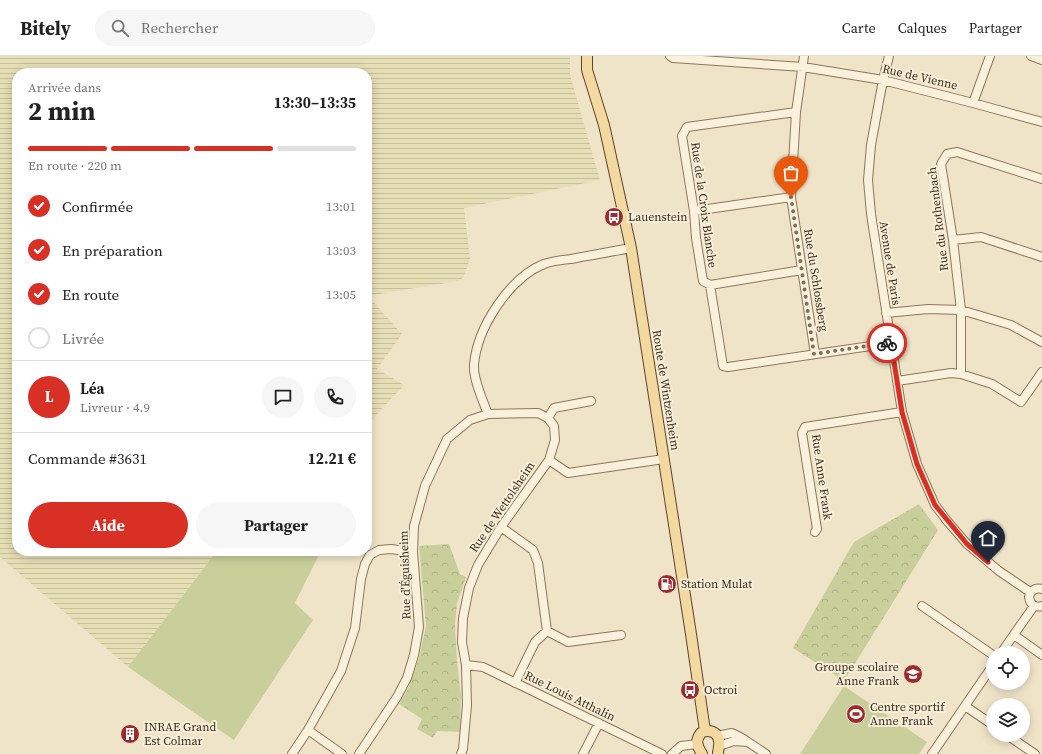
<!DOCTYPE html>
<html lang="fr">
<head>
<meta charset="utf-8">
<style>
	:root { --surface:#fff; --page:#f6f6f6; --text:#222; --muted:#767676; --line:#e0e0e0; --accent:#d93025 }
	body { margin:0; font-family:"Source Serif 4",serif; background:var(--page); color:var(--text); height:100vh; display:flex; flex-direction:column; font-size:15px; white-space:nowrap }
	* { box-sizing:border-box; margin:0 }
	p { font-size:13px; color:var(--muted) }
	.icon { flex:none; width:22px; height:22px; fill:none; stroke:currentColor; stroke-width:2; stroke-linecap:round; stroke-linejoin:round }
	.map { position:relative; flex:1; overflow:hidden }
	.drawer { position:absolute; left:12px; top:12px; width:360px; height:488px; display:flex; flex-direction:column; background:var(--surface); border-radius:16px; box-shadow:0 2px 10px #0003 }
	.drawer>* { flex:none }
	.controls { position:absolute; left:986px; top:590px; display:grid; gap:8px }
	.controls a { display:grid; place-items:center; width:44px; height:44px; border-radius:50%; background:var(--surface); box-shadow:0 2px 10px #0003; font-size:20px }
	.pin { position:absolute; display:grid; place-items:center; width:34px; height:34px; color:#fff; margin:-41px -17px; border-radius:50% 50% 50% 0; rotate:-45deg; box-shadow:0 0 4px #0007 }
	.pin .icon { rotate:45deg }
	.courier { position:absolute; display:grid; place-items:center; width:40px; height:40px; margin:-20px; border:3px solid #d93025; border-radius:50%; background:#fff; color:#222; box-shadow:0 1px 5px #0007 }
	.summary em { font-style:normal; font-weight:700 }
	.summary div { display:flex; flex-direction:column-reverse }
	.summary { display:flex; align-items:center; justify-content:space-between; height:68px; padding:0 16px }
	h1 { font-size:26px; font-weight:700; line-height:30px }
	.bar { display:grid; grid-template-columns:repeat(4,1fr); gap:6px 4px; align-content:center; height:48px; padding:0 16px }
	.bar i { height:5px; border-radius:3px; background:var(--line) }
	.bar .active { background:var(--accent) }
	.bar p { grid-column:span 4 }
	.line { display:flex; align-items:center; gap:10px; padding:0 16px; border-top:1px solid var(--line) }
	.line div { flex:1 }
	.round { display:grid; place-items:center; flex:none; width:42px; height:42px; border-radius:21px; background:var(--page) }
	ol { padding:0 16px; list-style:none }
	li { display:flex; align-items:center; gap:12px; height:44px }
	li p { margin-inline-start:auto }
	li .icon { padding:4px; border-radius:50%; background:var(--accent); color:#fff; stroke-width:4 }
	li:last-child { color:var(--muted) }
	li i { width:22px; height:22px; border:2px solid var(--line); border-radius:50% }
	.cta { display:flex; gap:8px; margin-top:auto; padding:8px 16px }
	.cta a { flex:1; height:46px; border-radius:24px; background:var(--accent); color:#fff; font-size:16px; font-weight:700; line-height:46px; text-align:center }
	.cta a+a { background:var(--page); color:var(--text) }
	header { display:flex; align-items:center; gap:24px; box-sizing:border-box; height:56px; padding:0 20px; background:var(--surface); border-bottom:1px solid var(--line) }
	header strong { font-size:19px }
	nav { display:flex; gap:22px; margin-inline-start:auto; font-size:14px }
	.search { width:280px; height:36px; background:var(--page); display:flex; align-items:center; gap:10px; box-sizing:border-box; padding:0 14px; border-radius:22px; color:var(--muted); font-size:15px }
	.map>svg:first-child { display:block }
</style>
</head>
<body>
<header>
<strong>Bitely</strong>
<div class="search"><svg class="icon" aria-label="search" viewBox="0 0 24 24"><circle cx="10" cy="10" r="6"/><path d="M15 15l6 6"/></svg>Rechercher</div>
<nav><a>Carte</a><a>Calques</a><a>Partager</a></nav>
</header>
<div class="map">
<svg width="1042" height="698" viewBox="0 0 1042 698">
	<defs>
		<pattern id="farmland-rules" width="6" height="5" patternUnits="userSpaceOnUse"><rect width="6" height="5" fill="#e6deb5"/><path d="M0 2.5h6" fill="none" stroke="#c6bf9b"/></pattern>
		<pattern id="park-crowns" width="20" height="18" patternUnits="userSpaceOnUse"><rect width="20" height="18" fill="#c9cf9b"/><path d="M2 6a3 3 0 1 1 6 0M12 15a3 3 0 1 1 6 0" fill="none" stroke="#aeb285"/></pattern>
	</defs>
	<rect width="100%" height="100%" fill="#f0e4c8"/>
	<path fill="url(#farmland-rules)" d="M0,0H570V19L600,124L464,152L470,203L463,222L457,225L368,240L402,278L377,313L404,329L367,369V17H17V495H217L128,611L0,501Z"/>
	<path fill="url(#park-crowns)" d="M919,448L938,474L844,625L793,592L854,486Z
		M449,488L460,518L466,521L457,548L455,568L457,606L461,640L460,676L437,675L433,682L417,673L422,663L399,648L409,631L414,616L419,602L426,570L419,490Z"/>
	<path fill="#c9cf9b" d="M217,495H321L295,547L313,564L234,684L128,611Z
		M844,630L927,686L919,698H800Z"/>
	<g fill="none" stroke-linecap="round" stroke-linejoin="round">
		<g stroke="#8d765c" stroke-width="10">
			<path id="minor" d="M670,0L673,2L803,11L883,24L973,47L1042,66
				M804,0L796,56L791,141L815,298
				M889,0L883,24L871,89L868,124L871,158L902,356L917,408L935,449L948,466L967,488L999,515L1030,536
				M1031,0L1042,4
				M973,47L990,0
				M796,56L687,71L682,80L694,155L696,182L703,225L710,229L723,310L728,311L891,287
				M694,155L791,141
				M953,184L981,181L1042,201
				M710,229L802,214
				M886,257L928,253L961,254L1011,269L1042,286
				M961,318V254L953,184L941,108L947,98L957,96L1042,123
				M897,325L951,317L961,318L992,328L1021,346L1042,316
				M548,362L554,352L591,345
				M549,404L568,417L664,403
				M501,471L533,494L538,507L547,575L535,586L515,627
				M815,476L817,473L802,377L805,371L902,356
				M1042,533C1035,531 1030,535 1029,541C1030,549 1035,552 1042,550
				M922,550L993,599
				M547,575L568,586L621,579
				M1014,579L1042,599
				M1001,597L1034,550
				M466,609L483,611L662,698
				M965,650L993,669
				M308,674L342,698
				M1007,679L1035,698
				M717,680L732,677L742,682L766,698
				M719,690L734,685L748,686
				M292,698L308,674L341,615L355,572L361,523L365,508L370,499L379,494L391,493L413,496
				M359,698L397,641L407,622L414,599L419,571L413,496L414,470L425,430L447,383L470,364L488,358C483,345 473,323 474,309C477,272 509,222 544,208C552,205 562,204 571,203C591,199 611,196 631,192
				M461,698L463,693L467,649L466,609L462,586L463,562L469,532L478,509L501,471L549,404L555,384L554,370L548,362L538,357L488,358
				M583,698L599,667
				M672,698L681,690L697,688
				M932,698L993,609"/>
		</g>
		<g stroke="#5b4430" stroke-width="12">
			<path id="major" d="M587,0V14L604,69L631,192L691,578L705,675
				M702,698C697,690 695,684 701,677C708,673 718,675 719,685C720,689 718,694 718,698"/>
		</g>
		<use href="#minor" stroke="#faf1dc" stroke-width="8"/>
		<use href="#major" stroke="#f3d9a0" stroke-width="10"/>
	</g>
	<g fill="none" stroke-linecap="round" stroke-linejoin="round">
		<path stroke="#7c6e5b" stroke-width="4" stroke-dasharray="0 7.2" d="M791,141L814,298L887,287"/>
		<path stroke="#d93025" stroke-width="5" d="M887,287H891L902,356L917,408L935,449L967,488L988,506"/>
	</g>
	<defs>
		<g id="bus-disc" transform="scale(1)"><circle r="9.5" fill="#9e2a2b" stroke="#f7eed8"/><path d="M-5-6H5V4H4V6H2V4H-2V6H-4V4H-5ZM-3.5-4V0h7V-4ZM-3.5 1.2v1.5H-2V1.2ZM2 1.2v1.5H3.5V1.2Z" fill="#fff"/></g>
		<g id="fuel-disc" transform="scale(1)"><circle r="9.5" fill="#9e2a2b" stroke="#f7eed8"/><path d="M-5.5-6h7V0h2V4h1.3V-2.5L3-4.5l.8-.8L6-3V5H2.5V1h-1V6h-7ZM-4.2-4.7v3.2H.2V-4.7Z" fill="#fff"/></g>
		<g id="school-disc" transform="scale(1)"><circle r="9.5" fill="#9e2a2b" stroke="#f7eed8"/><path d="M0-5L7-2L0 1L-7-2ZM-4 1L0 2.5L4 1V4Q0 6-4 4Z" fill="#fff"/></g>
		<g id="stadium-disc" transform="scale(1)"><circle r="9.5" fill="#9e2a2b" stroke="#f7eed8"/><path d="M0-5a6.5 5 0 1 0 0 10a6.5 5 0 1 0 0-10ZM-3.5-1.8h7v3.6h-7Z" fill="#fff"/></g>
		<g id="building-disc" transform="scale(1)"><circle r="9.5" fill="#9e2a2b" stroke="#f7eed8"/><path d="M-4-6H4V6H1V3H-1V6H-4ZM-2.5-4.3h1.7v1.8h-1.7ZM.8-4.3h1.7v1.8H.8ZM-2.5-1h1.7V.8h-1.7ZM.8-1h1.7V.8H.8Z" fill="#fff"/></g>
	</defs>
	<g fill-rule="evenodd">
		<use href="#bus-disc" x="614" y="161"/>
		<use href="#fuel-disc" x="667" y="528"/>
		<use href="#school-disc" x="913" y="618"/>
		<use href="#bus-disc" x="690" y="634"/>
		<use href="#stadium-disc" x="856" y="658"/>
		<use href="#building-disc" x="130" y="678"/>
	</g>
	<g text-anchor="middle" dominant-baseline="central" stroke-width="4" stroke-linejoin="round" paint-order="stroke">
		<g font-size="12" fill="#3d2e20" stroke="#f7eed8">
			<text transform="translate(920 21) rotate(13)">Rue de Vienne</text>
			<text transform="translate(704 149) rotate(82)">Rue de la Croix Blanche</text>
			<text transform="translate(938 163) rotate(-97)">Rue du Rothenbach</text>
			<text transform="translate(890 207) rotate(81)">Avenue de Paris</text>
			<text transform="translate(816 224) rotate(81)">Rue du Schlossberg</text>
			<text transform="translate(666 334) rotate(81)">Route de Wintzenheim</text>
			<text transform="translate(822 421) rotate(82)">Rue Anne Frank</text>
			<text transform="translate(502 451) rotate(-56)">Rue de Wettolsheim</text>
			<text transform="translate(405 519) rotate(-92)">Rue d'Éguisheim</text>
			<text transform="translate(570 640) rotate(26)">Rue Louis Atthalin</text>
		</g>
		<g font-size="12" fill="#3d2e20" stroke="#f7eed8" text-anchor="start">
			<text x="628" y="161">Lauenstein</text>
			<text x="681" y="528">Station Mulat</text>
			<text x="899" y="611" text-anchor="end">Groupe scolaire<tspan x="899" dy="14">Anne Frank</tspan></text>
			<text x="704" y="634">Octroi</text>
			<text x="870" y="651">Centre sportif<tspan x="870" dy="14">Anne Frank</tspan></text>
			<text x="144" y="671">INRAE Grand<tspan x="144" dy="14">Est Colmar</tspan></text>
		</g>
	</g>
</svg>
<div class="controls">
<a><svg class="icon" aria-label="locate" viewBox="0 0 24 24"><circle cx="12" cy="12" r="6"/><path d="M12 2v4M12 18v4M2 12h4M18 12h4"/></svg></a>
<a><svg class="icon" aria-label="layers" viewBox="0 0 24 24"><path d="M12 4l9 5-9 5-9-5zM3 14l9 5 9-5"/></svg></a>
</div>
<div class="pin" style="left:791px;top:141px;background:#ea580c"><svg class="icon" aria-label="bag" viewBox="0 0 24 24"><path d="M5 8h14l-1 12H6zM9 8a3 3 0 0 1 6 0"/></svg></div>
<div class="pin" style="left:988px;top:506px;background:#1f2937"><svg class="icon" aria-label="home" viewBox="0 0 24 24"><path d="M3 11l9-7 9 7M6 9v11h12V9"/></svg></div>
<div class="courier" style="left:887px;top:287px"><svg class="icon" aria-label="bike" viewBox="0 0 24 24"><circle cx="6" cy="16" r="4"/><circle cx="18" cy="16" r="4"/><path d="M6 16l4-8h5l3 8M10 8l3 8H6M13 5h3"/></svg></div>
<section class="drawer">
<div class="summary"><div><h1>2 min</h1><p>Arrivée dans</p></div><em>13:30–13:35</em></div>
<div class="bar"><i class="active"></i><i class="active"></i><i class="active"></i><i></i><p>En route · 220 m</p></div>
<ol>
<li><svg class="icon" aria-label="check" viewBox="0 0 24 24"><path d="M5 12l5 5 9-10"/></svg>Confirmée<p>13:01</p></li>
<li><svg class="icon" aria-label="check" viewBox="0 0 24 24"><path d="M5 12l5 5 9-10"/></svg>En préparation<p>13:03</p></li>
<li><svg class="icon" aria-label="check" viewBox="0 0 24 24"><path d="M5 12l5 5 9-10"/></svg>En route<p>13:05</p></li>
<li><i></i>Livrée</li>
</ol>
<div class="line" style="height:72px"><b class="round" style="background:var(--accent);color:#fff">L</b><div><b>Léa</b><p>Livreur · 4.9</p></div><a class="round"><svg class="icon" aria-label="chat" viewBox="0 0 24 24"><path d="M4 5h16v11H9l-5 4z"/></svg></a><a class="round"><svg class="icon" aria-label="phone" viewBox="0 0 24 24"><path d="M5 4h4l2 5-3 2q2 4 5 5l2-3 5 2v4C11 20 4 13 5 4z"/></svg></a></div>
<div class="line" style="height:52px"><div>Commande #3631</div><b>12.21 €</b></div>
<div class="cta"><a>Aide</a><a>Partager</a></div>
</section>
</div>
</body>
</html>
